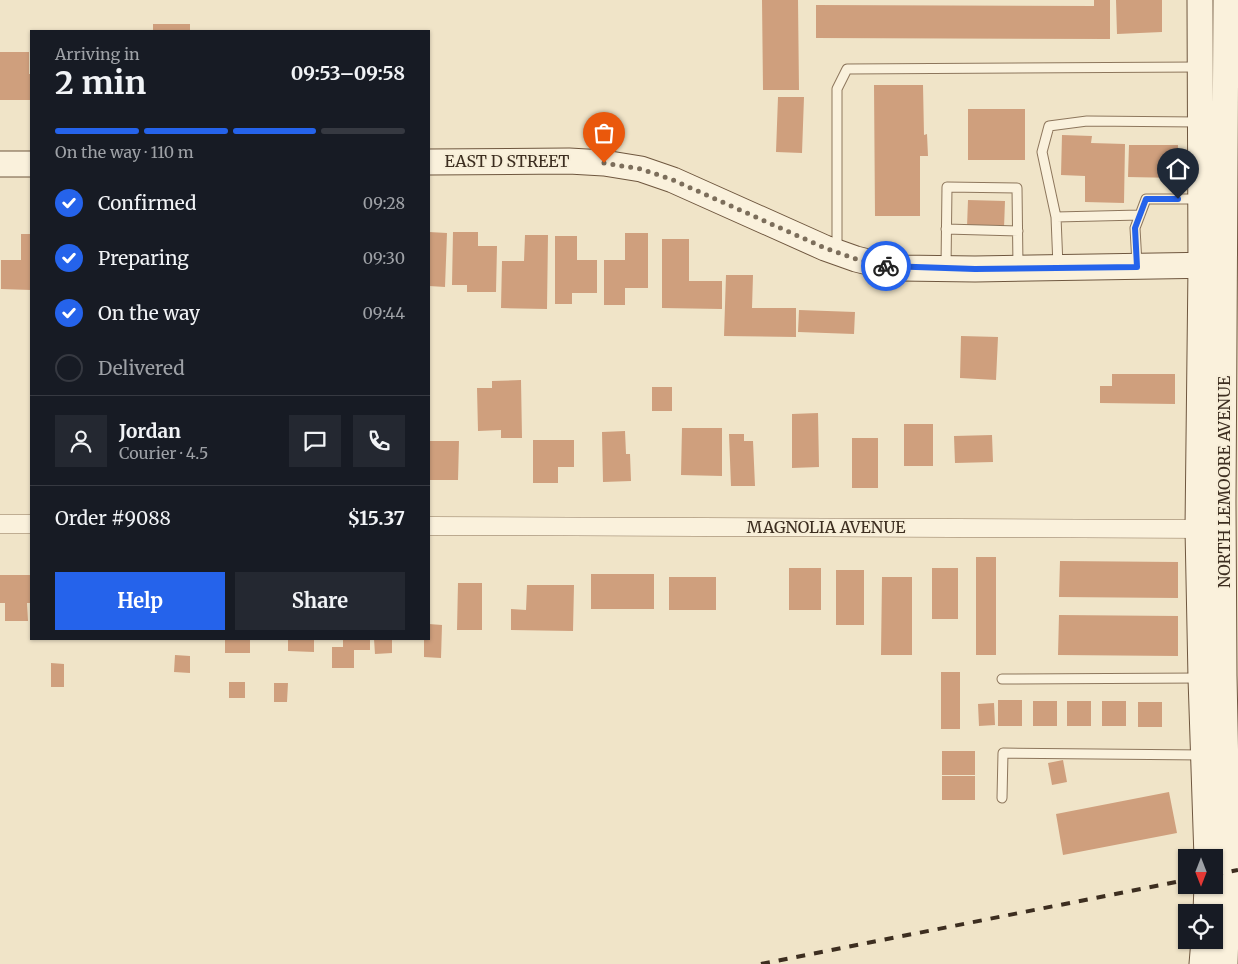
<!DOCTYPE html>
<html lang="en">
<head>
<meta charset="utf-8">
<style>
	:root { --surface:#171b24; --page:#242831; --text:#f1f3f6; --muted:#9ea1a6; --line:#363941; --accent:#2563eb }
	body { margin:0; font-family:Merriweather,serif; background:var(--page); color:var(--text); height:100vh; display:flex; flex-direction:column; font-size:19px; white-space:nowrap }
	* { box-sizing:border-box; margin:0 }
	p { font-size:16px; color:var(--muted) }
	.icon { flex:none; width:28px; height:28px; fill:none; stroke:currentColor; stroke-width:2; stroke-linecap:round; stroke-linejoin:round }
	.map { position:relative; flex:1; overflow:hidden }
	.side { position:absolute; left:30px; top:30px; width:400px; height:610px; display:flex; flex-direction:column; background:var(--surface); border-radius:0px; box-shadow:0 1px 4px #0004 }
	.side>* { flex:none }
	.needle { width:32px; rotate:180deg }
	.controls { position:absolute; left:1178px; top:849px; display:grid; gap:10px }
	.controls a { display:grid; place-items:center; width:45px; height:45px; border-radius:0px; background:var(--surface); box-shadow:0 1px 4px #0004; font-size:25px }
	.pin { position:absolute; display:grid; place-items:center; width:42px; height:42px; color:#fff; margin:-51px -21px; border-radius:50% 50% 50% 0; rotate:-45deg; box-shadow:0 0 5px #0007 }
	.pin .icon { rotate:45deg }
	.courier { position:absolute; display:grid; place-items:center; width:50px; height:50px; margin:-25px; border:4px solid #2563eb; border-radius:50%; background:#fff; color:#222; box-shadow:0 1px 6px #0007 }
	.headline em { font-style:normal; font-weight:700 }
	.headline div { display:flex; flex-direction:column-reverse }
	.headline { display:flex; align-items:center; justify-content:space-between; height:85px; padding:0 25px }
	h1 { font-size:32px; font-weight:700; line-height:38px }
	.bar { display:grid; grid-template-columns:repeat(4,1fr); gap:8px 5px; align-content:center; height:60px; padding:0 25px }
	.bar i { height:6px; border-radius:4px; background:var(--line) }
	.bar .current { background:var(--accent) }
	.bar p { grid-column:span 4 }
	.line { display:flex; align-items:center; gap:12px; padding:0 25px; border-top:1px solid var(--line) }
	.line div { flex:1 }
	.round { display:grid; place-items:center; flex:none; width:52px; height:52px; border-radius:0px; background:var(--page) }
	ol { padding:0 25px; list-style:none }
	li { display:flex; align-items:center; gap:15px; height:55px }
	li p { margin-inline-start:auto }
	li .icon { padding:5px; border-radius:50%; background:var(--accent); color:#fff; stroke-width:4 }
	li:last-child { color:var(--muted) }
	li i { width:28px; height:28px; border:2px solid var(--line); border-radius:50% }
	.button { display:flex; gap:10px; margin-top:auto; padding:10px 25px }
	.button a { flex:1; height:58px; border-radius:0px; background:var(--accent); color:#fff; font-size:20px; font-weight:700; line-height:58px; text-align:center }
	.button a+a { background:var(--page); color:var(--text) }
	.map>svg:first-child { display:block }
</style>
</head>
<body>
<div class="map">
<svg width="1238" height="964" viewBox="0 0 1238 964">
	<rect width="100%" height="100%" fill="#f0e4c8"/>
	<path fill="#cf9f7d" d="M762,0H798L799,90H763Z
		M1094,0H1110V39L816,38V5L1094,6Z
		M1116,0H1162V32L1117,34Z
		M153,24H190V31H153Z
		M0,52H29V74H31V100H0Z
		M874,85H923L924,135L927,134L928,156H920V216H875Z
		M778,97H804L802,153L776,152Z
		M968,109H1025V160H968Z
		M1062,135L1092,136L1091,143L1125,144L1124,203L1085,202V176L1061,175Z
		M1129,145H1178L1177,178L1128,177Z
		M968,200L1005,201L1004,228L967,227Z
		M429,232L447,233L445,287L429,286Z
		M453,232H478V246H497L496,292H467V285H452Z
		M625,233H648V288H625V305H604V260H625Z
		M21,234H31V290L1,289V260H21Z
		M525,235H548L547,309L501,308L502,261H524Z
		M555,236H577V260H597V293H572V304H555Z
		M662,239H689V281H722V309L662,308Z
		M726,275H753L752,308H796V337L724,336Z
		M799,310L855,312L854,334L798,332Z
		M961,336L998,337L996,380L960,378Z
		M1112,374H1175V404L1100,403V386H1112Z
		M521,380L522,438H501V430L478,431L477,388H492V381Z
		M652,387H672V411H652Z
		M818,413L819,467L792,468V414Z
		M904,424H933V466H904Z
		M682,428H722V476L681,475Z
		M625,431L626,454H630L631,481L603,482L602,432Z
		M729,434H744V441H753L755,486H731Z
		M992,435L993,462L955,463L954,436Z
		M852,438H878V488H852Z
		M533,440H574V467H558V483H533Z
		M430,441H459L458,480H430Z
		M976,557H996V655H976Z
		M1060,561L1178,562V598L1059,597Z
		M789,568H821V610H789Z
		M932,568H958V619H932Z
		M836,570H864V625H836Z
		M591,574H654V609H591Z
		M0,575H31V603H27L28,621H5V603H0Z
		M669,577H716V610H669Z
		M882,577H912V655H881Z
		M458,583H482V630H457Z
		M527,585H574L573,631L511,630V609L526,610Z
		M1059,615L1178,616V656L1058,655Z
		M429,624L442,625L441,658L424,657V639H429Z
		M225,639H250V653H225Z
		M288,639H314V652L288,651Z
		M343,639H370V650H354V668H332V647H343Z
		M374,639H392V653L375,654Z
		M175,655L190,656V673L174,672Z
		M51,663L64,664V687H51Z
		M941,672H960V729H941Z
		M229,682H245V698H229Z
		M274,683H288L287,702H274Z
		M998,700H1022V726H998Z
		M1033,701H1057V726H1033Z
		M1067,701H1091V726H1067Z
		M1102,701H1126V726H1102Z
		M1138,702H1162V727H1138Z
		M994,703L995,725L979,726L978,704Z
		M942,751H975V775H942Z
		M1063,760L1067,782L1052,785L1048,763Z
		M942,776H975V800H942Z
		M1169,792L1177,833L1063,855L1056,814Z"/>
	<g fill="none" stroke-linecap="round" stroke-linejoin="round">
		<g stroke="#8d765c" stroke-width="11">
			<path id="lane" d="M1056,217L1140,215
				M946,229L1018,231
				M837,251V89L847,69L1198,67
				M1137,264L1135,228L1146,199H1198
				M1058,266L1056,217L1042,152L1049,126L1087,121L1198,122
				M946,267L947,187L1017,188L1018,266
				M1002,679L1200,678
				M1002,798L1003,753L1203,755"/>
		</g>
		<g stroke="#8d765c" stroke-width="19">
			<path id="street" d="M0,524H31
				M429,526L1208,529"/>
		</g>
		<g stroke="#6f573f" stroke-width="27">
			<path id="secondary" d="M1200,0L1201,266L1198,529L1201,678L1207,858
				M429,162L569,161L604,163L641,169L673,180L825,248L856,259L884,266L900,268L975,269L1218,265
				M0,164H31
				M1206,912L1207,885
				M1202,964L1204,940
				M1225,964L1228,872L1224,676L1223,502L1226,0"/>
		</g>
		<use href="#lane" stroke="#faf1dc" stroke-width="9"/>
		<use href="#street" stroke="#faf1dc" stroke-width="18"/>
		<use href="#secondary" stroke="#faf1dc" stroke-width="25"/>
		<path stroke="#3d2e20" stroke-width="4" stroke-dasharray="9 9" stroke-linecap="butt" d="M1214,875L1238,870
			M761,964L1186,880"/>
	</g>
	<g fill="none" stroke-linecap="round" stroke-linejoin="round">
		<path stroke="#7c6e5b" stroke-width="5" stroke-dasharray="0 9" d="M604,163L641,169L673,180L825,248L856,259L886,266"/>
		<path stroke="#2563eb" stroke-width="6" d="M886,266L975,269L1137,267L1135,228L1146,199H1178"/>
	</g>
	<g text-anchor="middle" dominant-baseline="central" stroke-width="4" stroke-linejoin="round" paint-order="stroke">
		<g font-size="16" fill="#3d2e20" stroke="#f7eed8">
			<text x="507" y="161">EAST D STREET</text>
			<text transform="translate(1224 482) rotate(-90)">NORTH LEMOORE AVENUE</text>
			<text x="826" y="527">MAGNOLIA AVENUE</text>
		</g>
	</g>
</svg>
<div class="controls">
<a><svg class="needle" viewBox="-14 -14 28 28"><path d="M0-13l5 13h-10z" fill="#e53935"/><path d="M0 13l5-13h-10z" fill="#9ea1a6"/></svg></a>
<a><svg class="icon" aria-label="locate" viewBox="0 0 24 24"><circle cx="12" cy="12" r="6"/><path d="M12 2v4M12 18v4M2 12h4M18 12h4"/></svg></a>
</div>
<div class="pin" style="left:604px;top:163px;background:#ea580c"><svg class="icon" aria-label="bag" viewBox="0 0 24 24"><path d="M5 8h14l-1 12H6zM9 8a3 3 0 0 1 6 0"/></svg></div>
<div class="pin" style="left:1178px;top:199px;background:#1f2937"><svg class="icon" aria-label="home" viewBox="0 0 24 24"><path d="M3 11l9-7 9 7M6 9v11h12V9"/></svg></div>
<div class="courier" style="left:886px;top:266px"><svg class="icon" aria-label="bike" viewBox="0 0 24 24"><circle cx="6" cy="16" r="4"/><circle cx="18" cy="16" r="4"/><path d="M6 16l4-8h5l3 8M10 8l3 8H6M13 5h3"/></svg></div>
<section class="side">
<div class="headline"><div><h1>2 min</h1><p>Arriving in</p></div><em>09:53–09:58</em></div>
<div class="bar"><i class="current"></i><i class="current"></i><i class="current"></i><i></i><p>On the way · 110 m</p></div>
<ol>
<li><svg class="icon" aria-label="check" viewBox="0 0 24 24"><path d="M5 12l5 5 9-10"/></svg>Confirmed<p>09:28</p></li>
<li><svg class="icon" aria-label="check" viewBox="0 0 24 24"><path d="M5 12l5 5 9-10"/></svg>Preparing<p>09:30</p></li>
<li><svg class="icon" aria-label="check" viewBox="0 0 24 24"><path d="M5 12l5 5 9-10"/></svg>On the way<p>09:44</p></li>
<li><i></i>Delivered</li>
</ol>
<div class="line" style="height:90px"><a class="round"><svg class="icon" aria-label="person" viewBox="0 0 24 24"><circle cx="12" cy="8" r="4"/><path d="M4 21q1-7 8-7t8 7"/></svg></a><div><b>Jordan</b><p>Courier · 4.5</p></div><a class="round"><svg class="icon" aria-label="chat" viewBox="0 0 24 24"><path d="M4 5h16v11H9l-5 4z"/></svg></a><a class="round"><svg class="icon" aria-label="phone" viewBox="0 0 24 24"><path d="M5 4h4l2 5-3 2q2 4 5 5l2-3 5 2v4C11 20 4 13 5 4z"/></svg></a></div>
<div class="line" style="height:65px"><div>Order #9088</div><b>$15.37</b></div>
<div class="button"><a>Help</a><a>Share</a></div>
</section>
</div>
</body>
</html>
